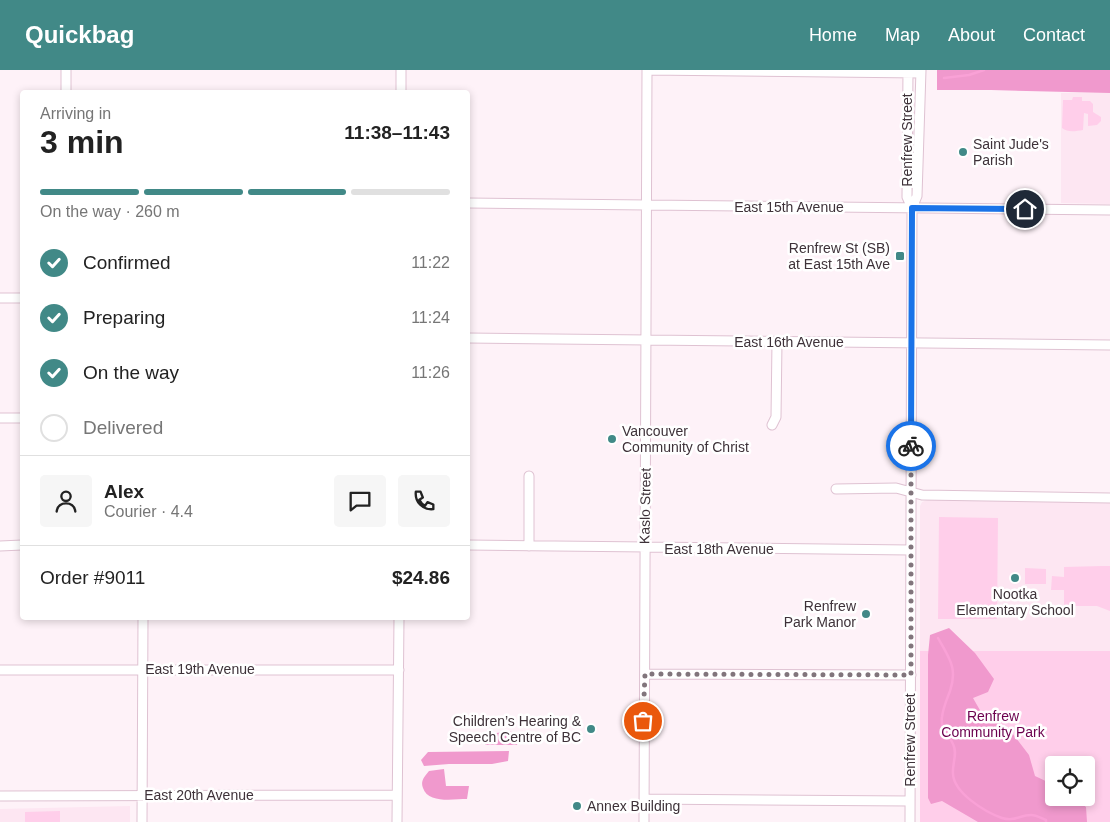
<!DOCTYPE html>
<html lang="en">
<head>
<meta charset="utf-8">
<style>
	:root { --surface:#fff; --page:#f6f6f6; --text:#222; --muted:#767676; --line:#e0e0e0; --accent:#418987 }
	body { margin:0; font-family:Helvetica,sans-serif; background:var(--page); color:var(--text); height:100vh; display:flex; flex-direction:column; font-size:19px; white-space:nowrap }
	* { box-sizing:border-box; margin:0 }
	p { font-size:16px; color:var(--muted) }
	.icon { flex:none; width:28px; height:28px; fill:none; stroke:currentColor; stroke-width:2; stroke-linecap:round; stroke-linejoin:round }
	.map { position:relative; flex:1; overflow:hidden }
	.side { position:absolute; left:20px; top:20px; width:450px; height:530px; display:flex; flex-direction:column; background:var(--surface); border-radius:5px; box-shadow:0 2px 8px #0003 }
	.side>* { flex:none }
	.fabs { position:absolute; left:1045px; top:686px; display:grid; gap:10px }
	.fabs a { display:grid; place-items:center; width:50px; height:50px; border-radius:5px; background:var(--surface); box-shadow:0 2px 8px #0003; font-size:25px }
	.pin { position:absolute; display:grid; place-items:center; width:42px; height:42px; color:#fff; margin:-21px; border:2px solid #fff; border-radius:50%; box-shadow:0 1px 5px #0007 }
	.courier { position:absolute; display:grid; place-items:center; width:50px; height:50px; margin:-25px; border:4px solid #1a73e8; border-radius:50%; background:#fff; color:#222; box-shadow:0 1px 6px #0007 }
	.headline em { font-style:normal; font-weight:700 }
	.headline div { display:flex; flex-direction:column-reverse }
	.headline { display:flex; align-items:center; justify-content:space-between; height:85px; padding:0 20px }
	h1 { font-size:32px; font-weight:700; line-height:38px }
	.bar { display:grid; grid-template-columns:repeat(4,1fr); gap:8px 5px; align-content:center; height:60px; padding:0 20px }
	.bar i { height:6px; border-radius:4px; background:var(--line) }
	.bar .on { background:var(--accent) }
	.bar p { grid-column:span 4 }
	.line { display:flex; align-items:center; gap:12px; padding:0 20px; border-top:1px solid var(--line) }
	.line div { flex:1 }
	.round { display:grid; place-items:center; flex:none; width:52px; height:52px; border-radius:5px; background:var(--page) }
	ol { padding:0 20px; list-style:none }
	li { display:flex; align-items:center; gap:15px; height:55px }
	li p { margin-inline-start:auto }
	li .icon { padding:5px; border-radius:50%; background:var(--accent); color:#fff; stroke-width:4 }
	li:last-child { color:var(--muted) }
	li i { width:28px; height:28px; border:2px solid var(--line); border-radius:50% }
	header { display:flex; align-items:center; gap:30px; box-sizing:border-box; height:70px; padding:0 25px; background:var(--accent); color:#fff }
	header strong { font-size:24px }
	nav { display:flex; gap:28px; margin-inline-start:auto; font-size:18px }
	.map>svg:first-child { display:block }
</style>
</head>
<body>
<header>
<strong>Quickbag</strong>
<nav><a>Home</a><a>Map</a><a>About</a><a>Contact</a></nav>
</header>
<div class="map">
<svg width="1110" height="752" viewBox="0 0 1110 752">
	<rect width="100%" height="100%" fill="#fef2f8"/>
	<path fill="#fde6f2" d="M1110,22V134L1061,133V23Z
		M927,430L1110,432V581H920V436L922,432Z
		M130,736V752H0V739Z"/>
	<path fill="#ffceea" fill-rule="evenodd" d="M1073,27H1082V31H1090L1093,34V42L1101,47V51L1097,55L1088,56V44L1084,43L1083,60C1076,61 1068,63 1062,58L1063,30H1072Z
		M939,447L998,448L997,549H938Z
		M1102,496H1110V541L1097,536H1064V520H1051L1052,506L1064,507V497Z
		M1025,498L1046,499V514H1025Z
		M920,581H1110V752H920ZM1054,695H1086V728H1054Z
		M60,741V752H25V742Z"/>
	<path fill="#f099cd" d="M937,0H1110V23L991,20H937Z
		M949,558L975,583L994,609L988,622L973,628L981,642L1009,659L1029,685L1035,706L1054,715V728H1074L1086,737L1087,752H978L942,731L931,734L928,728V585L930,565Z
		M510,661L519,667L517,675H485L490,664Z
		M509,681L508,691L492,694H449L424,696L421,690L428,682Z
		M444,699L446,716H469L467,729C454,729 428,734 423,718C420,711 425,706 429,701Z"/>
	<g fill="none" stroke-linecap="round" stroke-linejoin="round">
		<path stroke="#f9a1d6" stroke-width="2.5" d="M944,8L969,5L984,0
			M938,568C949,588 958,598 950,621C947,629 943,638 942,647C940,659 949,664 953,674C958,683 952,694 953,704C954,723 985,742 1002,748C1014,752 1020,745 1031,745C1036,745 1041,748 1046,750V752"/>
		<g stroke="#dfc2d2" stroke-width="11">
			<path id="minor" d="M401,0V22
				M647,0L920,3
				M908,0L907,127L912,138
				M66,22V0
				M468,133L1110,140
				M0,228H22
				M468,268L1110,275
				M0,348H22
				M772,355L776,347L777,272
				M836,419L896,418L922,425L1110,428
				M468,475L910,480
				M0,476L22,475
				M529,476V406
				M0,600H399
				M645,604L911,605
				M0,726L397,725
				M644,729L910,731
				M142,752L143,548
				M397,752L399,548
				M644,752L647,0
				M910,752L912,138L917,126L921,0"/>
		</g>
		<use href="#minor" stroke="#fff" stroke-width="9"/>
	</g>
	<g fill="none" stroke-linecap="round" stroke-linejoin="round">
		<path stroke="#81757c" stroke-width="5" stroke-dasharray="0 9" d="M643,651L645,604L911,605V376"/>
		<path stroke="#1a73e8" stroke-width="6" d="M911,376L912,138L1025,139"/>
	</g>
	<g fill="#418987" stroke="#fff" stroke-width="2">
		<circle cx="963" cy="82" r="5"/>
		<rect x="895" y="181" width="10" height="10" rx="2.5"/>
		<circle cx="612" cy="369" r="5"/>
		<circle cx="1015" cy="508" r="5"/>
		<circle cx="866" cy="544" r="5"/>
		<circle cx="591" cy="659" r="5"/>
		<circle cx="577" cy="736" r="5"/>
	</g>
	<g text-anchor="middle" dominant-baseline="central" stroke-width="5" stroke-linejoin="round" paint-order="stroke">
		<g font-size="14" fill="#3e3239" stroke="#fff">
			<text transform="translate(907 70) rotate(-90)">Renfrew Street</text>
			<text x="789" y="137">East 15th Avenue</text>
			<text x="789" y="272">East 16th Avenue</text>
			<text transform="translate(645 436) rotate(-89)">Kaslo Street</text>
			<text x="719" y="479">East 18th Avenue</text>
			<text x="200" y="599">East 19th Avenue</text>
			<text transform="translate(910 670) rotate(-90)">Renfrew Street</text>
			<text x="199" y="725">East 20th Avenue</text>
		</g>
		<g font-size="14" fill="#3e3239" stroke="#fff" text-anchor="start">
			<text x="973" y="74">Saint Jude's<tspan x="973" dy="16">Parish</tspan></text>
			<text x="890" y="178" text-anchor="end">Renfrew St (SB)<tspan x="890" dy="16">at East 15th Ave</tspan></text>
			<text x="622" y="361">Vancouver<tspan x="622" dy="16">Community of Christ</tspan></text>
			<text x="1015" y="524" text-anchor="middle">Nootka<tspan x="1015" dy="16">Elementary School</tspan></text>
			<text x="856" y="536" text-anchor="end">Renfrew<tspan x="856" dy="16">Park Manor</tspan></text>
			<text x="581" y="651" text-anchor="end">Children’s Hearing &amp;<tspan x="581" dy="16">Speech Centre of BC</tspan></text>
			<text x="587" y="736">Annex Building</text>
		</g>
		<g font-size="14" fill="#6b004e" stroke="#fff">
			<text x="993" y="646">Renfrew<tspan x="993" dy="16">Community Park</tspan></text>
		</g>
	</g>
</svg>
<div class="fabs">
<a><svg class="icon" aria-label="locate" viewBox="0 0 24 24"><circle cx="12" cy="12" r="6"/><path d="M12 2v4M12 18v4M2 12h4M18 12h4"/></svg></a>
</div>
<div class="pin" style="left:643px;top:651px;background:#ea580c"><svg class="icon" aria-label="bag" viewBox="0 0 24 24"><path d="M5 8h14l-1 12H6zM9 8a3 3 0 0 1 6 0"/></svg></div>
<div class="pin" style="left:1025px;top:139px;background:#1f2937"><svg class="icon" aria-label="home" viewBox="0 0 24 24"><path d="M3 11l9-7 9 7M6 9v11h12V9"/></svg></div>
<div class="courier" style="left:911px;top:376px"><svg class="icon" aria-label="bike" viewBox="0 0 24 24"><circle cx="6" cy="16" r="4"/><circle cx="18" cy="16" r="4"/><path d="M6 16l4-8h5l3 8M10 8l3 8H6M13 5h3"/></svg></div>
<section class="side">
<div class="headline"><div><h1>3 min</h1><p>Arriving in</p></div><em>11:38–11:43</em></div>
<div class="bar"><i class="on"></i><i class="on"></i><i class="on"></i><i></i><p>On the way · 260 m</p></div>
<ol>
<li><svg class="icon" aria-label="check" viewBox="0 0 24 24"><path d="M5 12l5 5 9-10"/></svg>Confirmed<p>11:22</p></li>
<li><svg class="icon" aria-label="check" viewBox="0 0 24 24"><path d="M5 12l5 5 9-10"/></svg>Preparing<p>11:24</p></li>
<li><svg class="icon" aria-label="check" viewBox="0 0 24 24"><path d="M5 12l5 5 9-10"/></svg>On the way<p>11:26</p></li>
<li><i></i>Delivered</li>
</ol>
<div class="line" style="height:90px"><a class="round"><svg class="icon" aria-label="person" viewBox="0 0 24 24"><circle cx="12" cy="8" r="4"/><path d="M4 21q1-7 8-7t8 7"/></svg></a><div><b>Alex</b><p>Courier · 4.4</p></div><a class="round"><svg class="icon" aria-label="chat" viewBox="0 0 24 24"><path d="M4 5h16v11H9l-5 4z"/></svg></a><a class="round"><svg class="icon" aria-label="phone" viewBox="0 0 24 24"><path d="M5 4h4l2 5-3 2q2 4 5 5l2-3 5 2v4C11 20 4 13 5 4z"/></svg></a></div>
<div class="line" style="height:65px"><div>Order #9011</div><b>$24.86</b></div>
</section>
</div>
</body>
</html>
